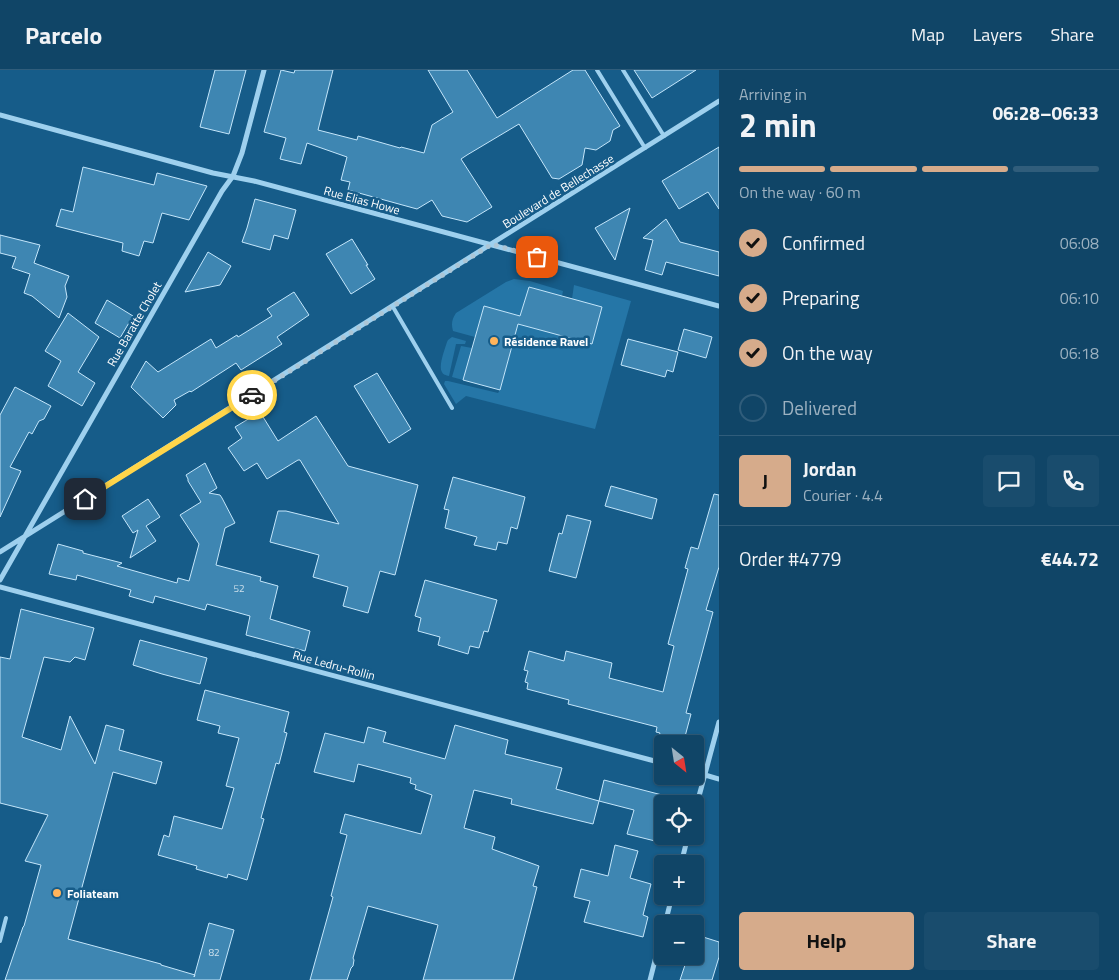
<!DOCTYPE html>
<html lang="en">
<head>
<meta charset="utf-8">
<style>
	:root { --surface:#104567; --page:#194c6d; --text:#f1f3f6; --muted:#9cb1c0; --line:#305d7b; --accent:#d6ab8b }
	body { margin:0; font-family:"Titillium Web",sans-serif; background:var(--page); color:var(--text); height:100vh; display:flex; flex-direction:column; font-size:19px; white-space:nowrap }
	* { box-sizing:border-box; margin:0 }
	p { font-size:16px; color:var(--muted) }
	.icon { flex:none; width:28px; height:28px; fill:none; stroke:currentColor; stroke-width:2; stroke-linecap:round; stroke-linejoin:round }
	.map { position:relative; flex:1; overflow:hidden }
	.drawer { display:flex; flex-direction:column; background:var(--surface); width:400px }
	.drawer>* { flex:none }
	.needle { width:32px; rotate:150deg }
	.tools { position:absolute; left:654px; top:665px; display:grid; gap:10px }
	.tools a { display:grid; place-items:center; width:50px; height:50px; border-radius:5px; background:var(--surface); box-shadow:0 1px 4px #0004,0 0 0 1px var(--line); font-size:25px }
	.pin { position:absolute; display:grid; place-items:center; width:42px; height:42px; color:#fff; margin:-21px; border-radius:10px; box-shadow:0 2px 8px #0006 }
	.courier { position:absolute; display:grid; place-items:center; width:50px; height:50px; margin:-25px; border:4px solid #ffd54a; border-radius:50%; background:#fff; color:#222; box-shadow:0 1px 6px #0007 }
	.overview em { font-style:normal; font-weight:700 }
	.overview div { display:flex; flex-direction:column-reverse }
	.overview { display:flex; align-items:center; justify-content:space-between; height:85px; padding:0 20px }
	h1 { font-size:32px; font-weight:700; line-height:38px }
	.bar { display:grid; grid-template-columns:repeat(4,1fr); gap:8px 5px; align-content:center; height:60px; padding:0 20px }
	.bar i { height:6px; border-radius:4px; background:var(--line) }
	.bar .selected { background:var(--accent) }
	.bar p { grid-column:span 4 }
	.line { display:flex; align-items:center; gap:12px; padding:0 20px; border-top:1px solid var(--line) }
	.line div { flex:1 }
	.round { display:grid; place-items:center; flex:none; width:52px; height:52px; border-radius:5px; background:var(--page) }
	ol { padding:0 20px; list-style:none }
	li { display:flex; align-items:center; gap:15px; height:55px }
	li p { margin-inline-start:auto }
	li .icon { padding:5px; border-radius:50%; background:var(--accent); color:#111; stroke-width:4 }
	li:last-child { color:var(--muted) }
	li i { width:28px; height:28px; border:2px solid var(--line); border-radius:50% }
	.cta { display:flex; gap:10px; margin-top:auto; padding:10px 20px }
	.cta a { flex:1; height:58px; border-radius:5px; background:var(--accent); color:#111; font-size:20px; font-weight:700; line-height:58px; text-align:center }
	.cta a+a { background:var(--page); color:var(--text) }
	header { display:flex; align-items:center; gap:30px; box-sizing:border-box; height:70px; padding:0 25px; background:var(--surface); border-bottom:1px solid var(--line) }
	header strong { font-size:24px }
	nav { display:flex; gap:28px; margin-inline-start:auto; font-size:18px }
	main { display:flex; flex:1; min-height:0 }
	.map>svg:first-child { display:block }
</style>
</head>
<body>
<header>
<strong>Parcelo</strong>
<nav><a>Map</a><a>Layers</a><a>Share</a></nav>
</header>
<main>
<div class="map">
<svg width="719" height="910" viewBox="0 0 719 910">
	<rect width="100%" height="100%" fill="#165c89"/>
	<path fill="#2576a7" d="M514,209L530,211L563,221L562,226L529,217L520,246L484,236L475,267L453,261C451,254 452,249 456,243L506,212Z
		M574,215L631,231L595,359L466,326L456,334L444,314L445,311H448L498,323L500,320L518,254L592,274L602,237L572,229Z
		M452,267L466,271L465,274H456L449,306C446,305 443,305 442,302C438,296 445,279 447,272L448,270Z
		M461,276L472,278L463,310L452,307Z"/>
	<path fill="#3e86b2" stroke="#c4e6fb" d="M215,0H246L229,64L200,57Z
		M281,0L294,3L295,0H333L318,60L357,70L358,66L400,78L401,77L424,83L432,55L453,42L428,0H467L497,48L573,0H585L620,56L613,60L610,71L596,80L585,78L582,95L559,109L552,108L519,54L467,85L461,89L492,137L467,152L442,146L432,130L417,139L348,120L350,112L341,110L347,87L307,73L301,94L280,89L286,68L264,62Z
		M634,0H696L652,28Z
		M719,77V139L708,122L679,139L662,111Z
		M83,97L154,115L157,103L207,116L189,150L162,143L153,173L144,171L139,186L122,181L123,173L56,156L61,139L73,142Z
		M255,129L296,140L288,169L274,165L270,180L242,172L247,158Z
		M630,138L615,190L595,158Z
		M666,149L680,172L719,182V206L666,192L662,205L645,200L653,170L643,168Z
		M0,165L40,175L34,193L69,206L65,216L67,227L59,248L32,226L24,223L30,204L12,198L16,187L0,183Z
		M352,169L368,195H366L375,209L351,224L326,184Z
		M208,182L231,196L220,215L185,222Z
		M529,217L602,237L592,274L518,254L500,320L463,310L484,236L520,246Z
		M294,222L309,245L277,267L282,274L241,300L236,293L191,322L190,321L174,330L176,335L163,348L131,317L146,291L158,302L211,269L216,278L237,265L238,267L272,246L267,239Z
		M107,230L133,246L120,268L95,253Z
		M68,243L99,267L78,302L95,313L82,336L48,316L61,291L45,281Z
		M684,259L712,267L706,288L678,280Z
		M628,269L678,282L673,302L667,300L665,307L621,295Z
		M377,303L411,359L389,373L354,316Z
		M15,317L51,336L44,349L39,351L32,364L29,362L10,397L21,401L0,447V345Z
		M260,342L278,371L316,346L348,396L418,415L395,505L380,501L368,543L343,536L348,517L313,507L319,485L270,472L278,441H286L339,454L300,390H298L267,409L257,393L244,401L228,378L242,368L235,357Z
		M205,393L217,418L209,423L220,425L222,428L235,453L225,458L216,495L261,507L260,511L278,516L270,549L310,561L305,581L246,565L250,546L207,534L205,540L155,526L153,533L129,526L131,520L77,505L76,510L49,504L58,474L83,481V483L122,493L117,496L177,513L178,508L189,511L199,474L180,445L201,432L188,411V409L186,405Z
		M453,407L525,427L517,459L511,457L507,474L498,472L496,480L474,475L477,467L445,458L449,440L444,439Z
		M611,416L657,429L652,449L605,436Z
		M714,424L719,425V497L706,540L713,542L686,643L691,644L683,674H656L660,663L656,662L657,657L568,634L569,630L527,619L528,613L525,612L528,601L524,600L529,581L564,591L566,581L612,593L609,608L663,622L674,576L668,574L688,499L685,498L691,477L698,479Z
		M148,429L160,447L146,456L156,471L130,488L138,460L133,463L122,446Z
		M567,445L591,451L576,508L549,501L559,463L562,464Z
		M425,510L497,530L488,562L484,561L479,578L470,576L468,584L438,575L440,567L418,561L421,548L415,546Z
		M21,539L94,558L85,590L75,587L70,592L44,587L22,667L61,680L70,646L95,694L106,655L124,660L119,680L162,692L156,714L113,702L68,869L161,894V895L195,905L194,907L209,853L234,860L220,910H5L23,857L24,856L41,795L25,791L48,745L0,733V587L10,589Z
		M140,570L207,588L200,614L162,604L133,595Z
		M205,620L289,642L284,662L287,663L279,694L276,693L261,748L264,749L247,810L228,804L227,808L196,799L197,796L158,785L164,765L169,767L174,746L222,759L234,718L226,716L239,668L218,663L220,656L197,650Z
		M455,655L508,670L505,684L562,698L556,719L599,731L593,754L511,734L512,729L474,720L464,758L495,767L492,779L539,796L533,816L537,817L513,910H423L438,855L368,836L353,888L354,890L353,896L351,898L347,910H310L333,827L331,826L347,765L340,763L345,744L421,764L432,725L415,719L416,715L410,713L411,708L358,694L354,712L314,702L325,663L364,673L368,657L386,662L383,672L445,689Z
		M604,710L666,726L664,734H662V741L655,771L627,764L634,740L599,731Z
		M615,775L638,781L630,808L651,814L643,845L648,847L643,867L584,852L590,831L574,827L581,799L608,806Z
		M700,866L719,872V887L712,910H680L688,886H695Z"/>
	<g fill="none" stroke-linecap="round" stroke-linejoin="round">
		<path stroke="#9ed0ee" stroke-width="4" d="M597,0L645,78
			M623,0L664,66
			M393,237L452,338
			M0,871L6,848"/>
		<path stroke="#9ed0ee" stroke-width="5" d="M0,45L213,103L254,111L719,236
			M0,482L719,31
			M0,510L222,121L233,106L242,83L264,0
			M0,517L662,693
			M695,702L719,709
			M695,741L719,652
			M681,794L688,766
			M665,854L672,826
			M650,910L662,863"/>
	</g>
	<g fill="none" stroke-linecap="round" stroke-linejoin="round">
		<path stroke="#adc6d6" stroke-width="5" stroke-dasharray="0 9" d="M252,325L492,174L537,187"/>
		<path stroke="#ffd54a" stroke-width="6" d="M85,429L252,325"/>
	</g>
	<g fill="#ffb45b" stroke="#165c89" stroke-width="2">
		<circle cx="494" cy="271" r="5"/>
		<circle cx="57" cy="823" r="5"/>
	</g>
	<g text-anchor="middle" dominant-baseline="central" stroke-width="5" stroke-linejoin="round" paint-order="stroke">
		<g font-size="10" fill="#cfe1ec">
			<text x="239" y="518">52</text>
			<text x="214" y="882">82</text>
		</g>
		<g font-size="12" fill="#fff" stroke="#165c89">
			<text transform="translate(558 121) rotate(-32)">Boulevard de Bellechasse</text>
			<text transform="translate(362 130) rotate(15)">Rue Elias Howe</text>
			<text transform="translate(134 254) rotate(-60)">Rue Baratte Cholet</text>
			<text transform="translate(334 595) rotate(15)">Rue Ledru-Rollin</text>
		</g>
		<g font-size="12" font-weight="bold" fill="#fff" stroke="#165c89" text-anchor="start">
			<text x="504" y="271">Résidence Ravel</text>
			<text x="67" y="823">Foliateam</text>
		</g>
	</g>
</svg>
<div class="tools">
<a><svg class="needle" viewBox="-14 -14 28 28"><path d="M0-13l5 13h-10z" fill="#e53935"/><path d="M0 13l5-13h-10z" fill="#9cb1c0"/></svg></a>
<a><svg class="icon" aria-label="locate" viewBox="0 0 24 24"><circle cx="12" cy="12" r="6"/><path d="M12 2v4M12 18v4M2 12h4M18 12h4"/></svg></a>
<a>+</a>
<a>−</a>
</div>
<div class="pin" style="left:537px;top:187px;background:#ea580c"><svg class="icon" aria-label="bag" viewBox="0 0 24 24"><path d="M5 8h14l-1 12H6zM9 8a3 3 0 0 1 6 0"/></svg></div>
<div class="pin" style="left:85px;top:429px;background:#1f2937"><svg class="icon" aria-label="home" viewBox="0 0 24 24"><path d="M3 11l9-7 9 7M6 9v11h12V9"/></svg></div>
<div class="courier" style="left:252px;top:325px"><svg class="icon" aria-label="car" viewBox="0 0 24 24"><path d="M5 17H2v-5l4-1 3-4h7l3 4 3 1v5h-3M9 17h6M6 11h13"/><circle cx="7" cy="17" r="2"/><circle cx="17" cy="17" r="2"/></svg></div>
</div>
<section class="drawer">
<div class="overview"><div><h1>2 min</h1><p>Arriving in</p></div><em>06:28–06:33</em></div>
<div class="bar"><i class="selected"></i><i class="selected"></i><i class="selected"></i><i></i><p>On the way · 60 m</p></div>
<ol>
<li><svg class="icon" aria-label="check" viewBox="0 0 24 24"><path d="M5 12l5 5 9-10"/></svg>Confirmed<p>06:08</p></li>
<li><svg class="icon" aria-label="check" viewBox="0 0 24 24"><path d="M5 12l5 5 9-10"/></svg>Preparing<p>06:10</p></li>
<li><svg class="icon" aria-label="check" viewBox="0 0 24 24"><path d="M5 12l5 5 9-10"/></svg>On the way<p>06:18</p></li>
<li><i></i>Delivered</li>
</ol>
<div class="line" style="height:90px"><b class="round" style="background:var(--accent);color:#111">J</b><div><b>Jordan</b><p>Courier · 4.4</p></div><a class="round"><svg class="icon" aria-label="chat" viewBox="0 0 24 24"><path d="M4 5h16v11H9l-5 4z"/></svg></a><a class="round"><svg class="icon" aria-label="phone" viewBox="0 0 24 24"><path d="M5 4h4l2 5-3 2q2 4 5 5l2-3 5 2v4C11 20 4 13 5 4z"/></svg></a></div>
<div class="line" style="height:65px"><div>Order #4779</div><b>€44.72</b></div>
<div class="cta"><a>Help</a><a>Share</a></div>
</section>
</main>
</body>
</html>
